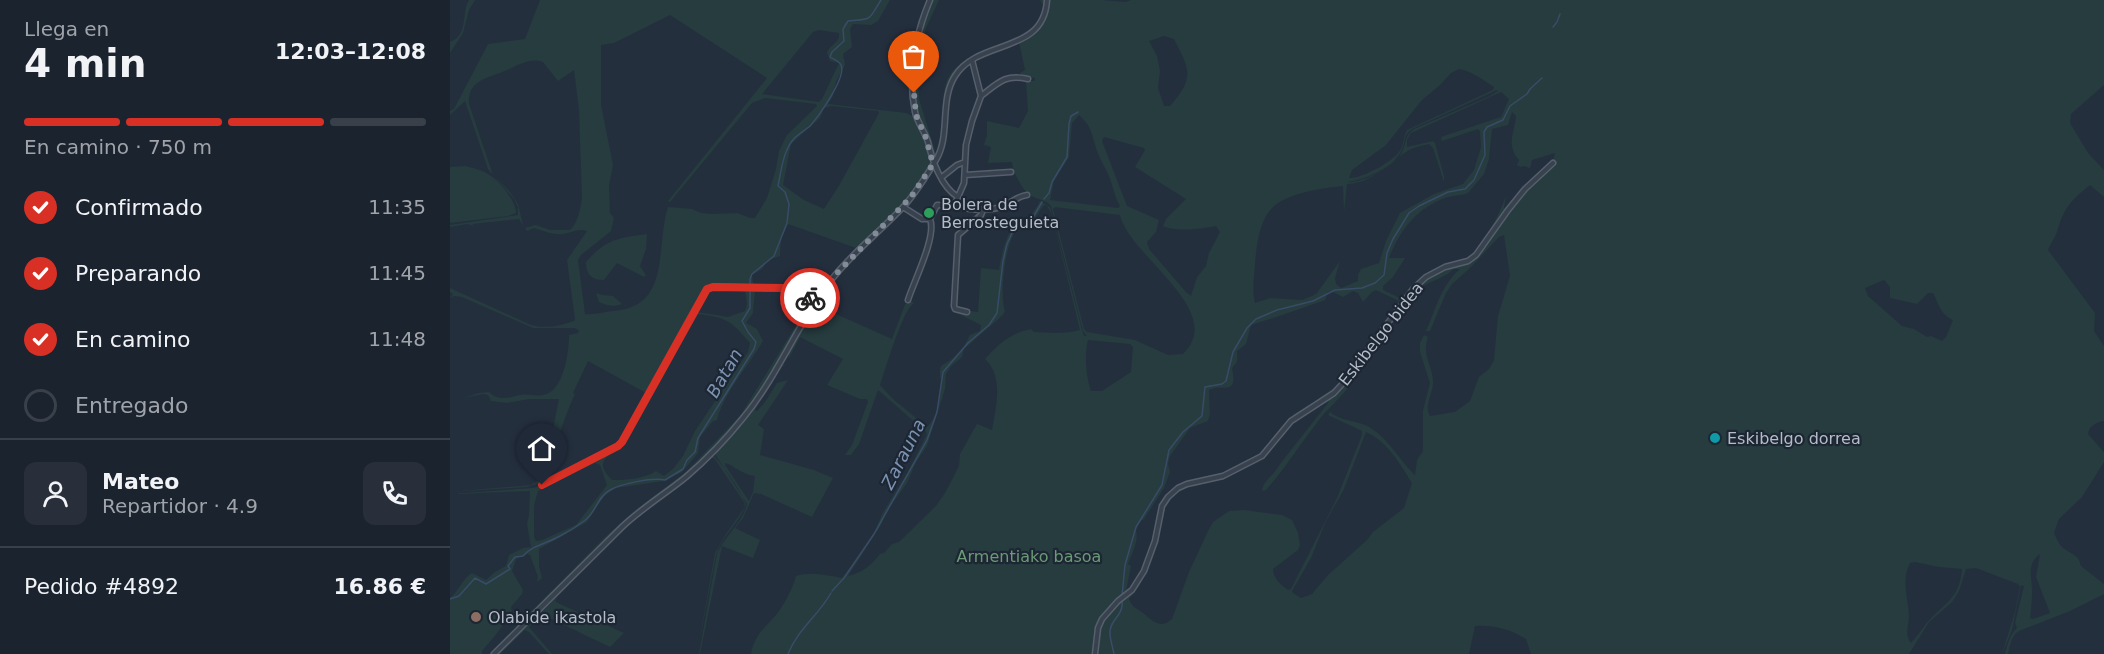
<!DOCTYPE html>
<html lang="es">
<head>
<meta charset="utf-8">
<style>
	:root { --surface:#1b232e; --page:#282f3a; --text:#f1f3f6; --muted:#a0a4aa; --line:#39404a; --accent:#d93025 }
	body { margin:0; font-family:"DejaVu Sans",sans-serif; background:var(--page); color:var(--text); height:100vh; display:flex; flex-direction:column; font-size:22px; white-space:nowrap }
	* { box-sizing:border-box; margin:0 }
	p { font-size:20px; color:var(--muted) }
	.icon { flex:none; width:33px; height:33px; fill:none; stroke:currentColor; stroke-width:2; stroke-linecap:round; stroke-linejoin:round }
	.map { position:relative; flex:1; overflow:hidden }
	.panel { display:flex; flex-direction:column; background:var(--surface); width:450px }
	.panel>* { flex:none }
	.pin { position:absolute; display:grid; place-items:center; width:51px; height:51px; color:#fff; margin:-62px -26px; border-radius:50% 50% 50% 0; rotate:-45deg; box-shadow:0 0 6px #0007 }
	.pin .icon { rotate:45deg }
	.courier { position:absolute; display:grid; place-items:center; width:60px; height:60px; margin:-30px; border:4px solid #d93025; border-radius:50%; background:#fff; color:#222; box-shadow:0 2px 8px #0007 }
	.summary em { font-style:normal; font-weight:700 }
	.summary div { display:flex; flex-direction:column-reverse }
	.summary { display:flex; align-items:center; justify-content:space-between; height:102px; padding:0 24px }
	h1 { font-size:39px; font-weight:700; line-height:45px }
	.bar { display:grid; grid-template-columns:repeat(4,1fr); gap:9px 6px; align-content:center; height:72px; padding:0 24px }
	.bar i { height:8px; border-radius:4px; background:var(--line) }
	.bar .on { background:var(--accent) }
	.bar p { grid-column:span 4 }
	.line { display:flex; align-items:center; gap:15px; padding:0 24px; border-top:2px solid var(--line) }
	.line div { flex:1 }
	.round { display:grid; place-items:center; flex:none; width:63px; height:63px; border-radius:12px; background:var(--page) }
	ol { padding:0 24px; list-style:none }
	li { display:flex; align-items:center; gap:18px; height:66px }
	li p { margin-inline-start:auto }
	li .icon { padding:6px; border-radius:50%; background:var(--accent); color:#fff; stroke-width:4 }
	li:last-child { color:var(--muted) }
	li i { width:33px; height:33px; border:3px solid var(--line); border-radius:50% }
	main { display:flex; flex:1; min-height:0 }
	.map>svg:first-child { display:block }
</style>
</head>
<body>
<main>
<section class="panel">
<div class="summary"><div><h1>4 min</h1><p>Llega en</p></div><em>12:03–12:08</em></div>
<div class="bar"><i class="on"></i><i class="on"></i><i class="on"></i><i></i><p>En camino · 750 m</p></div>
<ol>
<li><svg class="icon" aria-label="check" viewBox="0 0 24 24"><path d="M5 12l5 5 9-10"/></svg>Confirmado<p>11:35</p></li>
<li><svg class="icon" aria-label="check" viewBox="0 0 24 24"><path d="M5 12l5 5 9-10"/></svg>Preparando<p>11:45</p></li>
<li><svg class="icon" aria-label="check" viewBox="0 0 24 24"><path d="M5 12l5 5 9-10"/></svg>En camino<p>11:48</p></li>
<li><i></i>Entregado</li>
</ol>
<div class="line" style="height:108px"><a class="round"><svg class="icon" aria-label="person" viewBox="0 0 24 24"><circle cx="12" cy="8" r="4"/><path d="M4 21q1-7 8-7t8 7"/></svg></a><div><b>Mateo</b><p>Repartidor · 4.9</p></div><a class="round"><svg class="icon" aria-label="phone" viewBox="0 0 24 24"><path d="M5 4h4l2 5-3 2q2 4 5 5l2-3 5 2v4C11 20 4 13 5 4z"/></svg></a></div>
<div class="line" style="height:78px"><div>Pedido #4892</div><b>16.86 €</b></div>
</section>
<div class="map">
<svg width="1654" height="654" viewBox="0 0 1654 654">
	<rect width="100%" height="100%" fill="#242f3e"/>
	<path fill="#263c3f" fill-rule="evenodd" d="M19,0H25L19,10L13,33L0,53V42C19,35 11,13 19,0Z
		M90,0H440L428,21L421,25L403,24L400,29L402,47L393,54L395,65L386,82L383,96L378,104L456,113L465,117L476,140L481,164L461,195L400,257L367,298H363L338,288L258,287L198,394L138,361L123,393L125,394C111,423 105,455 90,483L76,487L0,492L81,485L90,479L95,468L109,399H79L57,403L41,401L38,395L33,394L13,398L29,393L39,392C48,401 58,398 70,395C78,393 85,397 93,395C114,392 119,351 119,335L128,333L129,331L125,328H83L12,297L4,296L0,298L3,294L0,292V288L81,325C96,329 110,326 124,321L125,319L117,260L137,231C128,228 122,233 113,234C103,235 93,231 84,228L77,231L75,228L86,225L100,230H120C129,221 130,209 132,198L129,110L124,70L108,81L93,62C79,57 69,65 57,70C40,78 17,79 19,104L43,175L60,192L68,204L73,225L69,219L22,224L24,226L17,224L0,227V225L68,215V207L64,199L38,169L15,101L0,115V111L4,109L38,44L75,39ZM220,15L317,78L218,201L220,202L302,103L315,98L366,104L367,106L337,135L329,151L326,169L317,198L305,218H300L287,213L262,214L251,213L242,209L218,207C205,247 222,307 163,311C154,312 144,315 135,314L128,260L131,255L161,231L164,218L160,213L159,186L163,165L151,105V45L164,43ZM369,30L389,33C391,42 380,45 377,52L380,61L389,63L372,99L369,102L312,94L363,32ZM381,106L428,111L429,113L390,184L374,209L354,200L333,185L341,144L370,118L374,108ZM338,224L406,248L373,283L366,296L360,297L336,287L311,286L303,283L302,275C309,271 315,269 316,261L330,256L331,239Z
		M482,0H489L476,28L467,65L469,99L486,154C498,131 486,92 502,72C515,56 540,48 559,41C566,39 574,36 580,32C588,26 590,16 594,7L590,0H596C593,13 590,23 581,33C560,42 516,55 504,75C497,85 497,98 496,111C494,128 493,145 484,160L477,136L466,111L463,72L468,38Z
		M599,0H652L676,2L681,0H1654V85L1621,114L1620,123L1638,153L1654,170V197L1640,185C1620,201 1614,208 1607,232C1605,238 1600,244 1598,250L1645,313L1644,331L1654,346V421C1646,422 1639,426 1638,434L1654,452V462L1632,497L1609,519L1604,533C1606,537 1608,543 1612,547C1620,554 1629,554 1631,566L1654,584V594L1620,611L1569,631C1561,636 1560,646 1558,654H1555C1557,645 1560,634 1567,628L1565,623L1574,586L1571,585L1562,630L1552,654L1565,612L1570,587L1568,584L1526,568L1516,569L1509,591L1502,602L1479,622L1459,654H1081L1076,639C1059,629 1044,625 1025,626L1019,654H301C305,634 314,629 326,615C334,605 343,588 346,576C360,571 377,575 392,578L404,563L425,531L432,514L458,472L477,434L475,431L428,390L409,444L401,455H395L402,445L418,402L417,399H410L377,385L393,359L350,337L339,358L338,353L368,306L442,339L457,299L464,303C452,311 436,368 430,385L443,399L477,427C487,418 492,395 491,381C490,375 489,372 491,366L502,359L513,348L520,335L530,331L531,325L507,313L519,316V311L528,312L531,268L549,270C552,252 555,239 565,223C580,219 583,214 590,201L600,207L632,330L634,336H637L633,331L601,206C595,199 587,200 580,195C572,190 562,170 562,162L538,163L541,147L534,145L537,135V121L569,128L578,111L576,81H584L585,78L571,76L570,73L575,70L569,42C589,34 596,21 599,0ZM714,36L724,39C740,71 745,77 720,106H714L708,88L710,71L707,56L699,41ZM1009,69C1022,71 1033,80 1044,87L1043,90L957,130C953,137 954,146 949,152C942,162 911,179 899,178L902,170L936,145L971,101L990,85L1001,73ZM1047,90L1048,91L1038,97L964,129C954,136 957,144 951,154C943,166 912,184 897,182C915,180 945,167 952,149C956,141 953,135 962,129ZM1051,92L1059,99L1051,117L991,137L992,141L1028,129L1030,131L1031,147L1024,170L1013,184L984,194L950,213L936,241L929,263L911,269L908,275V281L891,288L886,284L885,278L890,261L867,293L862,296L852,300L820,298L805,303C802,291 804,277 805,265C806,248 809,221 822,208C837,193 872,188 893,186L894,212L897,184C920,184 938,164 956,152C963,147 971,146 979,144L983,148L994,182V176L985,143L983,141L957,147V140L961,133ZM1062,112L1066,116C1064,134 1056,145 1069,160L1067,165L1071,167L1074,166L1080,168L1082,160L1105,153L1102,166L1082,185L1054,216L1027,255L1015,264L989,271L963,288L892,386L844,418L810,457L773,476L740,484L720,496L711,510L706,543L692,576L683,591L674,597L692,573L704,537L710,507L721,493L734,484L773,475L812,452L845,415L892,382L947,309L961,286L986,270L1013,262L1021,258L1030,249L1057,209L1054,208L1056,195C1051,212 1030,253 1013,260C1006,263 998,264 991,267C974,273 962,284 952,299L933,290V286L943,277L955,258H939C950,230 967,208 995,198C1003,195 1011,196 1018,193L1034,174L1039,159L1042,129L1058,125ZM629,115C642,127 641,132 646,148C649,158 654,165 658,174C663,185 664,196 670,206L668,208L600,200L604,181L619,157L622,123ZM654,137L694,148L695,150L685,167L736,199L716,219L713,226C725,232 752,229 766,226L770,232L759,253L756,266L747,277L741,296L736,292L699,249L697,242L706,232L709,220L677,206L652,141ZM596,204L602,215L630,330C616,334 599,333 584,332L581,329C561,333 548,344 535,359C554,377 546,407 542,430L527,424L510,454L509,466L495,493L486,506L449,542L442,544L434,553L430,554C420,566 414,572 398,576L431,525L437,511L457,483L466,462L477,446L495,389L496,374L501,366L512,357L514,349L553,315L555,311C549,294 555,241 568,228C571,225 577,225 581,222C587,218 589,209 596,204ZM605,207L670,215C678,255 778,311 733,354L718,355L685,340L637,332L634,329L603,209ZM1054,235L1060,276L1048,316L1044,360L1039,369L1029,377L1020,401L1005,412L980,416C974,407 982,395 983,384C984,366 971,357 978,337L974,335L970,343V352L980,383L973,411V451L967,460L965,475C949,460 937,435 915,425C903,420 891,421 880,412L878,415L912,431V435L887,498L841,589L838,590C831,585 823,578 823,569L848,550L850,545L848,533L842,520L832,515L794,510L779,511L763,522L758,531L739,572L722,619C710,630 702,620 693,613C686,608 682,607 679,599L690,585L706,546L713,508L720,497L744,484L771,479L811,457L846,418L862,406L880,397L878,403L830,464C825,474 814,480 812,490L814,491L817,489C836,467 851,443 869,420C878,408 891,398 899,386C920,355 939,324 962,295C972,282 996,279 1003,269H1010C991,286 986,308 976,331H980L996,293L1002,284L1019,269L1049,237ZM1434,280L1440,287V298L1467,304L1478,293H1483C1489,304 1490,314 1503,320L1496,337L1492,341L1481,336L1477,337L1464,329L1452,326L1418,296L1415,288ZM926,290L949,301V304L893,380L883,390L844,414L808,455L767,476L733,483L718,493L709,510L704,537L691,574L681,588L676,591L681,566L678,564C682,552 689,542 686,530L690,522L694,519L714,488L720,472L718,464L720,456L740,428L758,421L760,414L759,390C773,383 788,397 782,368L787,362V351L796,344L801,325C827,317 850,309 875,300L878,292L881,291L893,297L903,291L908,293L913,302L922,292ZM638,340L680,344L683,347L681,372L652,391H641C636,376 634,355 638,340ZM916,432C938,442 950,464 962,483L954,508L923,532L917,540L878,575L862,594L851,598L843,593L842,591L861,558L876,521L894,489ZM1590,554L1586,577L1600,613L1583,619L1580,618C1581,610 1582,602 1582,594C1583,578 1575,565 1590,554ZM1465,562L1489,567L1512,569C1510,600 1492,604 1476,624C1471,630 1467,637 1461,643C1454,635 1459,625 1459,615C1458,597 1451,581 1460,563Z
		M15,166C22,168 32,170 38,174C49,180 66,201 66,213L58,216L0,223V167Z
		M197,234L196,249L190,266L196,275L194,277L167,263L154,280C141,280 136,274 136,262C156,239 168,238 197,234Z
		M262,288L332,289L363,301L364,303L312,388L294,414L276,435L242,469L183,513L41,654H39L155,537L184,511L236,472L290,416L358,306L355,299L337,291L305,290L303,313L296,323L307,329L313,341C298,367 275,391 267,420L263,421L250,437L248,453L232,472L214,481L166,488L154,496L137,522L89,549V566L92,578L87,582L88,577L80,555L77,554L66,559L62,571L73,590L72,594L61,607L62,613L44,637L32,651V654H0V598C9,591 12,579 22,573L36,580L45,572L56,566L59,555L73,548L81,547L77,524L79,515L80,491L0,494L83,488L91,486L168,447L256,292ZM263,289H295L297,304L295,311L278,317L247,312L257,293ZM247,314C277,317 281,321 300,343L298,352L245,431L233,456L223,469L214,476L206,471C194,479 176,480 162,480C143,461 157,457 173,446ZM145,463L150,465L157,485L126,525L92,540L86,541L84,537V505L88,491L105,481Z
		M146,293L152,295L163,296L172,304C164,307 157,306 149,302Z
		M331,364L335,366H332L305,410L307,411L315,402L327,383L338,380L308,425L314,429L310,455L364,470L383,478L362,517L311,494L304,493L293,518L285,528L310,540L303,558L272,546L250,654H249L267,554C274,536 293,523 297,504L265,454V451L293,423ZM275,463C286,466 290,474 305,476L303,492L299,501L275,465Z
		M263,455C273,465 292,492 296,505C289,523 272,536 266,555L247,654L265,553L276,534L295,507L294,502L264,458H261L234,483L182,522L107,597L105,601L110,604L174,633L160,647L91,614L79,627L102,654H99L79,632L75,630L50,654H47L186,516L237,479Z"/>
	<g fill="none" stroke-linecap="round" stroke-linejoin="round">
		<path stroke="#394c67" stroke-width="1.5" d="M1103,27L1107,22L1110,14
			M594,199L599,193L602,182L617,157L619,124L621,116L628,112
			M382,591L394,578L424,534L477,440L487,412L493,372L518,343L539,325L547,313L553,261L557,244L564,229L582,219L592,202
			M672,596L675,565L686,527L712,485L719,450L733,432L752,416L755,387L772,384L776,381L783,352L797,328L806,319L827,310L863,301L885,290L912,288L925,283L934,275L937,253L943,239L959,213L969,206L998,192L1015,189L1024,180L1035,155L1034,132L1037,127L1053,120L1060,106L1077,94L1080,89L1092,78
			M0,599L9,596L25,578L36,584L60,569L58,566L65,557L73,556C81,546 98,543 110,536C118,532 126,527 134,521C146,513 147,497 160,490C170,484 203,477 215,480L233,469L237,460L245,452L248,438L304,349L306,342L298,332L292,321L300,308V279L302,274L324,256L337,223L339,204L335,192L328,186C331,171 333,153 342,141C346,135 354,131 360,126C368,117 397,77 391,65C389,61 383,59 380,57L382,52L394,41L393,29L398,21C424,19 418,20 431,0
			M338,654C348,629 368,616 381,593
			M664,654C663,648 660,640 660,633C659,620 674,616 672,601"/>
		<g stroke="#565f6c" stroke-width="7">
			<path id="minor" d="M480,0C465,36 457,73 465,112C467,122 475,132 478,142C482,160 491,187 508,197
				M531,96C549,82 555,74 578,79
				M515,175L561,172
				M492,177L507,165L515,162
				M504,206C521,210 538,212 554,206C562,202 568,196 577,195
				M453,207L472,219H480L487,205L504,206L514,183L516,145L522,121L531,96L522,60
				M458,300C464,281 487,236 480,219
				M517,312L505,309L504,306L508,235L531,215L533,210
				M92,485L168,446L172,442L257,289L263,287L335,288L367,301
				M44,654L172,527C192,508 215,494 236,477C257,459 277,438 293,418C328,376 348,322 382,279C403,252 432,230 455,205C467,191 477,175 486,160C501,135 489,101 505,76C529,38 594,55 597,0
				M645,654L648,628L652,619L668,601L682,590L694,571L705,541L712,506L718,497L728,488L737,484L773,476L812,456L841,421L884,393L895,381L963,289L976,277L995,267L1018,261L1026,255L1058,210L1075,189L1103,163"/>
		</g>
		<use href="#minor" stroke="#38414e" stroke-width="4"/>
	</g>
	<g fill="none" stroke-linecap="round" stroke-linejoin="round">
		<path stroke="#828b98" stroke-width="6" stroke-dasharray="0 10.8" d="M360,298L367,301L388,272L461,197L483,164L476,138L466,115L464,93"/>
		<path stroke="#d93025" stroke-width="8" d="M92,485L168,446L172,442L257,289L263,287L335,288L360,298"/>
	</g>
	<circle fill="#2e9e5b" stroke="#1d2633" stroke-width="2" cx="479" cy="213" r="6"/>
	<circle fill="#0f9aa8" stroke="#1d2633" stroke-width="2" cx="1265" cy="438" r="6"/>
	<circle fill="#8d6e63" stroke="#1d2633" stroke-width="2" cx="26" cy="617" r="6"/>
	<g text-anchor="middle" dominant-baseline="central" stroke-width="4.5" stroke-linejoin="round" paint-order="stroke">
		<g font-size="16" fill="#b4bcc9" stroke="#1d2633" text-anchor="start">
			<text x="491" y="204">Bolera de<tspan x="491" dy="18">Berrosteguieta</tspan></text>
			<text x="1277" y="438">Eskibelgo dorrea</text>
			<text x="38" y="617">Olabide ikastola</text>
		</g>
		<g font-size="16" fill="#b4bcc9" stroke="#1d2633">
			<text transform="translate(931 334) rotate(-52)">Eskibelgo bidea</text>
		</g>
		<g font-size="16" fill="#6b9a76" stroke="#1d2633">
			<text x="579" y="556">Armentiako basoa</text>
		</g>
		<g font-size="18" font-style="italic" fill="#7c92b1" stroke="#1d2633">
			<text transform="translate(274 373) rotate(-60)">Batan</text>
			<text transform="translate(453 454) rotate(-63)">Zarauna</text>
		</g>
	</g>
</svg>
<div class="pin" style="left:464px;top:93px;background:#ea580c"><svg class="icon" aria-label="bag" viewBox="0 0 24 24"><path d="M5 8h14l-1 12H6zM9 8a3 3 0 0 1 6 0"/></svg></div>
<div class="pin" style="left:92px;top:485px;background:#1f2937"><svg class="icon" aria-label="home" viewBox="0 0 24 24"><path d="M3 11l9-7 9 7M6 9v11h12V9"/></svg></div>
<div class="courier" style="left:360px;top:298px"><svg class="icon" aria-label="bike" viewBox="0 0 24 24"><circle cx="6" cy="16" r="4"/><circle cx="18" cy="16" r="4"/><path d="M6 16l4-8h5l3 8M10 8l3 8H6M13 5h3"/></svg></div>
</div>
</main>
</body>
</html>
